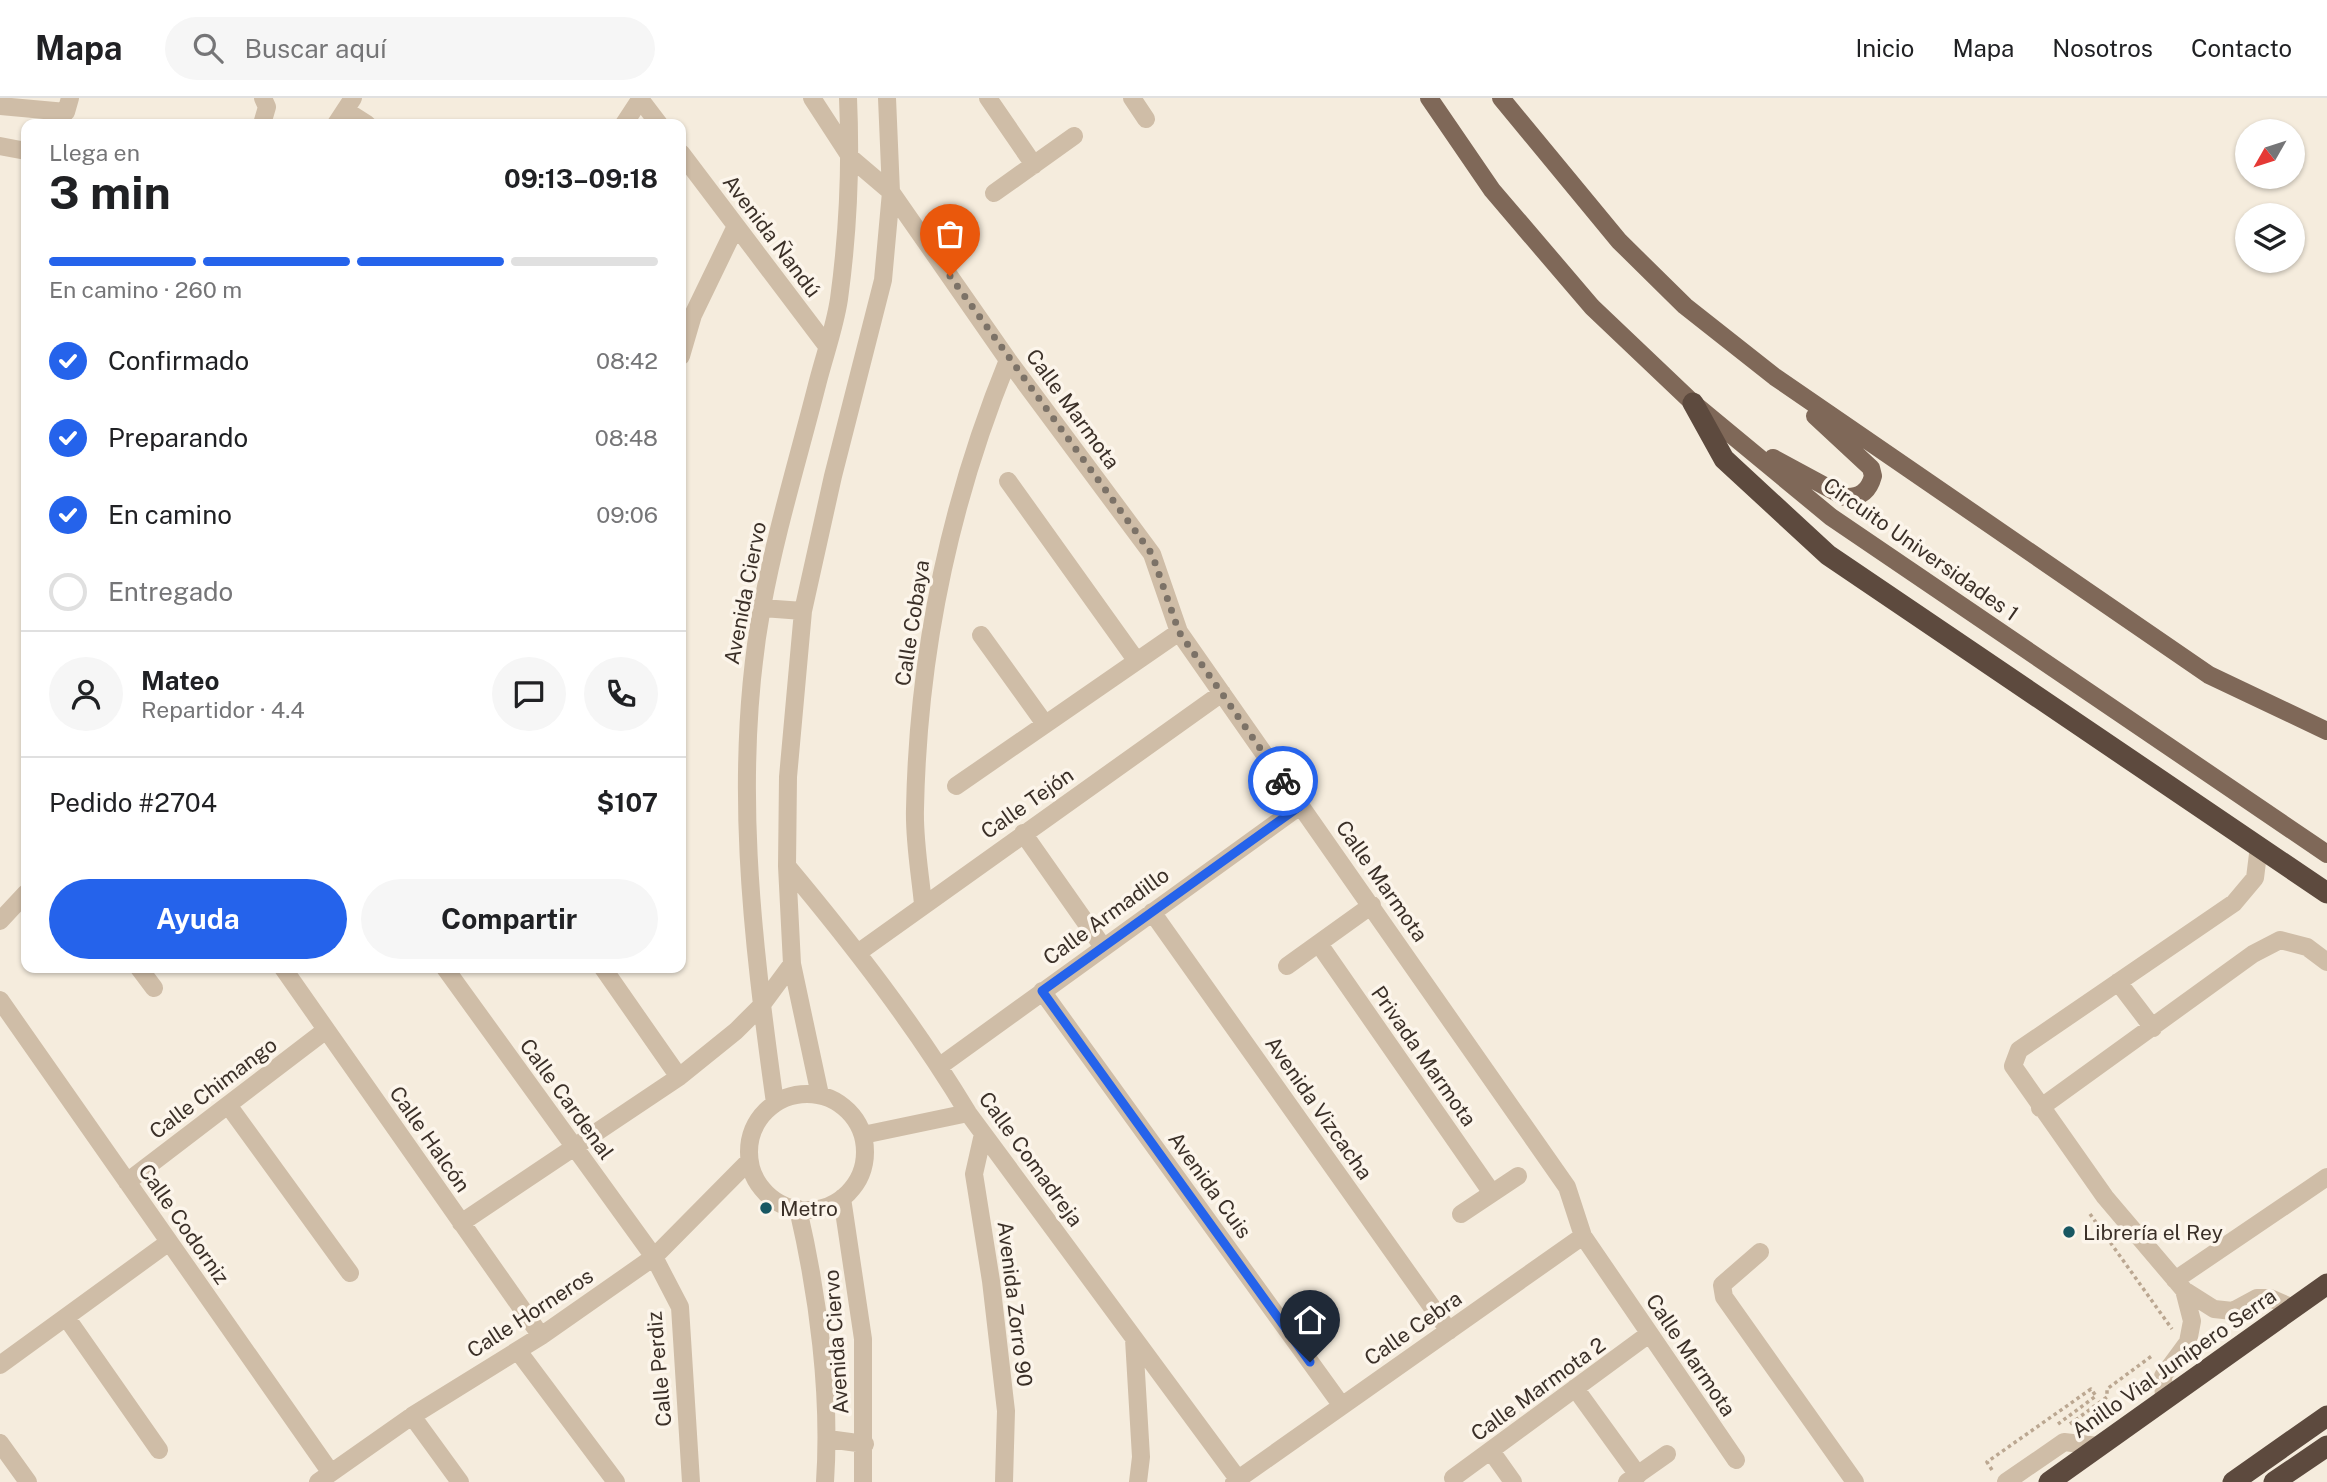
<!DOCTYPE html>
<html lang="es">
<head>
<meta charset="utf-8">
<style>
	:root { --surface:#fff; --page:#f6f6f6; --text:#202124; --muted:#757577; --line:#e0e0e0; --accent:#2563eb }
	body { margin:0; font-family:"Public Sans",sans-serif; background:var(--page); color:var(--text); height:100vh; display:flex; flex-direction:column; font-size:26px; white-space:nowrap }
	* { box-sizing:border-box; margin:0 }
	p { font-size:23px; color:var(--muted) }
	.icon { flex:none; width:38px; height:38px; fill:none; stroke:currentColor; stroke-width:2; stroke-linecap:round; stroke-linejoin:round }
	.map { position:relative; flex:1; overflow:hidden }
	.drawer { position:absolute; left:21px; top:21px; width:665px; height:854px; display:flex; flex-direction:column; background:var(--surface); border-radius:14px; box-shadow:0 2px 5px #0004 }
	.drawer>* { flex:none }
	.needle { width:46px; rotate:231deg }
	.buttons { position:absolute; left:2235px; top:21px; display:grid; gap:14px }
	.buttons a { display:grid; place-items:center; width:70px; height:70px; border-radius:50%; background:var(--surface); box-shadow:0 2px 5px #0004; font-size:35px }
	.pin { position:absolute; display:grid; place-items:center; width:60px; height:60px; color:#fff; margin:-72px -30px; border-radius:50% 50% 50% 0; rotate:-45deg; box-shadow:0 0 7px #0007 }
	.pin .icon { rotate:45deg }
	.courier { position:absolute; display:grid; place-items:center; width:70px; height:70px; margin:-35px; border:5px solid #2563eb; border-radius:50%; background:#fff; color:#222; box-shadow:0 2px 9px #0007 }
	.headline em { font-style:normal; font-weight:700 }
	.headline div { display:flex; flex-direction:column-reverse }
	.headline { display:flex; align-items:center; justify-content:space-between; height:119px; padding:0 28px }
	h1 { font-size:46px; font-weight:700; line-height:52px }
	.bar { display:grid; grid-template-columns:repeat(4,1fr); gap:10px 7px; align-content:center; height:84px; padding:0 28px }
	.bar i { height:9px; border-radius:5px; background:var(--line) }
	.bar .current { background:var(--accent) }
	.bar p { grid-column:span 4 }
	.line { display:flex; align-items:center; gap:18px; padding:0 28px; border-top:2px solid var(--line) }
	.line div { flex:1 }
	.round { display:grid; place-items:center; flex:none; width:74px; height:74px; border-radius:37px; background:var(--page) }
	ol { padding:0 28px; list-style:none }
	li { display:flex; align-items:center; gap:21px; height:77px }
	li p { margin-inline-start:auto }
	li .icon { padding:7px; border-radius:50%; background:var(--accent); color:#fff; stroke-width:4 }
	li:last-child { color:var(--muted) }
	li i { width:38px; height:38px; border:4px solid var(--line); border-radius:50% }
	.action { display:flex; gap:14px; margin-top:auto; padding:14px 28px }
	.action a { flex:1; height:80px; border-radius:42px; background:var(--accent); color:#fff; font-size:28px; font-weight:700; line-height:80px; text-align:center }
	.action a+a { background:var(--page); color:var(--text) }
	header { display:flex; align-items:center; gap:42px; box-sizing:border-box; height:98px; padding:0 35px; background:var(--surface); border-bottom:2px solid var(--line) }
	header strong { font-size:33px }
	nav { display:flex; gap:38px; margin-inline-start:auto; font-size:24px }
	.search { width:490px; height:63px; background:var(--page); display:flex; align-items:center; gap:18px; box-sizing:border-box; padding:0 24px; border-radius:38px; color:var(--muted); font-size:26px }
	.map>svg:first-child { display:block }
</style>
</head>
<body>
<header>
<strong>Mapa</strong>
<div class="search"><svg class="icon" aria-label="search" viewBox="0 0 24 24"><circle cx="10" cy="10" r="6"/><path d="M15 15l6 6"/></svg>Buscar aquí</div>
<nav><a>Inicio</a><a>Mapa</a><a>Nosotros</a><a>Contacto</a></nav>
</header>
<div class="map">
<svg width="2327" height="1384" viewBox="0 0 2327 1384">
	<rect width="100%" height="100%" fill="#f5ecdd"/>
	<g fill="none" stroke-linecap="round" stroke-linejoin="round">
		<path stroke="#bba791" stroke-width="3.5" stroke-dasharray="3.5 3.5" stroke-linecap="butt" d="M2090,1116L2172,1231
			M2070,1326L2107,1299V1291L2153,1257
			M1992,1372L1987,1364L2091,1291L2096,1298L2058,1326"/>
		<path stroke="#cfbda7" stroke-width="18" d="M812,0L851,60L891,94L1008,262L1152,456L1179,534L1567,1089L1583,1138L1736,1362
			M988,0L1034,67
			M1132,0L1146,21
			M640,1L659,26
			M0,8L66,14L70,0
			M345,12L367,26
			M262,26L267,9L263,0
			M336,26L353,0
			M624,26L641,0
			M0,48L26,53
			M681,55L827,248
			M994,95L1074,38
			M681,258L693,217L736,128
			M1008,383L1136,562
			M762,510L803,513
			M981,537L1045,626
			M956,688L1179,534
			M1023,735L1103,849
			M2259,748L2255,780L2234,805L2019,952L2013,968L2105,1099L2184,1192L2214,1211L2233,1213L2257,1200H2270L2293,1210
			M787,768C853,847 915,927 968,1015L1238,1381
			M923,806C920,775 914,742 915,711C918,557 950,404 1008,262
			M1152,814L1449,1233
			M0,823L26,795
			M1319,846L1492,1095
			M859,854L1222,595
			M1287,868L1372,807
			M139,870L154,890
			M283,870L541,1238
			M445,870L654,1159L680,1209L691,1384
			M603,870L679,979
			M2118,884L2153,930
			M1042,893L1342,1308
			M0,902L331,1375
			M940,968L1300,708
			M749 1054a58 58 0 1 1 116 0a58 58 0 1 1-116 0Z
			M820,997L792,866L787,768L788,679L803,513L833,378L883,182L891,94L887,0
			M775,1005C752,840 732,674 762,509C776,433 799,358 818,283C825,256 835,228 839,201C848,135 851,67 848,0
			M228,1007L350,1175
			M2040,1010L2253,856L2280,842L2307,849L2327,864
			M983,1036L974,1076L991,1183L1006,1313L1004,1384
			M863,1037L968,1015
			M127,1084L326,932
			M842,1100L863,1241V1384
			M798,1111C818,1197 831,1296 825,1384
			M1461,1116L1518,1078
			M461,1125L679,979L736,933L761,908L792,866
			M1760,1154L1722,1187L1724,1199L1855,1384
			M2175,1182L2327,1079
			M66,1219L159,1352
			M1134,1241L1141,1359L1138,1384
			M518,1253L616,1384
			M0,1267L169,1144
			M1575,1290L1638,1377
			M2164,1302L2163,1278L2188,1244L2192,1223L2184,1192
			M412,1318L460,1384
			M828,1341L865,1346
			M0,1345L28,1384
			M1491,1353L1513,1384
			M1453,1380L1649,1236
			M318,1384L412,1318L541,1238L654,1159L749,1063
			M1234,1384L1583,1138
			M1627,1384L1667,1356
			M2006,1384L2064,1344L2098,1348"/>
		<path stroke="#7f6858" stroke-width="18" d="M1429,0L1492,92L1592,209L1693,305L1831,419L2327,756
			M1501,0L1619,143L1685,208L1775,279L2209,577L2327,633
			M1773,360L1845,399C1860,400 1869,393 1873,378L1871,370L1815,318"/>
		<path stroke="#5d4a3e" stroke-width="21" d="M1693,305L1724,361L1828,457L2327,795
			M2049,1384L2327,1186
			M2233,1384L2327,1318
			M2274,1384L2327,1348"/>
	</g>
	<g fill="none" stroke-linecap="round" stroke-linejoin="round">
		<path stroke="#7c7267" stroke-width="7" stroke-dasharray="0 12.6" d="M950,178L1152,456L1179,534L1283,683"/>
		<path stroke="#2563eb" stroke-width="9" d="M1283,683L1300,708L1042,893L1310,1264"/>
	</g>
	<g fill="#185762" stroke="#fcf5eb" stroke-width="2.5">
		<circle cx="766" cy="1110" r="7"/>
		<circle cx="2069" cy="1134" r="7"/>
	</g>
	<g text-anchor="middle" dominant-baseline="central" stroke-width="7" stroke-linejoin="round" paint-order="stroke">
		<g font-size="21" fill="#3b3028" stroke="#fcf5eb">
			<text transform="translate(772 138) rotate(53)">Avenida Ñandú</text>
			<text transform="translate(1073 311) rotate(54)">Calle Marmota</text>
			<text transform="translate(1921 451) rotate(35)">Circuito Universidades 1</text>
			<text transform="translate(745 495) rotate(-79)">Avenida Ciervo</text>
			<text transform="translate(912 525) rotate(-81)">Calle Cobaya</text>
			<text transform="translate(1027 705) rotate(-35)">Calle Tejón</text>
			<text transform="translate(1382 783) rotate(55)">Calle Marmota</text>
			<text transform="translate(1106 818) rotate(-36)">Calle Armadillo</text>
			<text transform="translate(1424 958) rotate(55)">Privada Marmota</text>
			<text transform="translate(213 990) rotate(-37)">Calle Chimango</text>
			<text transform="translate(567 1001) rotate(54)">Calle Cardenal</text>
			<text transform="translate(1319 1010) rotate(55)">Avenida Vizcacha</text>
			<text transform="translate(430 1041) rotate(55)">Calle Halcón</text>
			<text transform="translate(1031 1061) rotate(54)">Calle Comadreja</text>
			<text transform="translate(1210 1087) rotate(54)">Avenida Cuis</text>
			<text transform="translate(184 1126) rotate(55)">Calle Codorniz</text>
			<text transform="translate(1015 1206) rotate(83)">Avenida Zorro 90</text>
			<text transform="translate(530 1215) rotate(-33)">Calle Horneros</text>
			<text transform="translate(1413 1230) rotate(-35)">Calle Cebra</text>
			<text transform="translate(836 1244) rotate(-94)">Avenida Ciervo</text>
			<text transform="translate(1691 1257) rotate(56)">Calle Marmota</text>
			<text transform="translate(2174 1265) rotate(-35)">Anillo Vial Junípero Serra</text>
			<text transform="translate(659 1271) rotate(-95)">Calle Perdiz</text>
			<text transform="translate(1538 1291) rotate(-36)">Calle Marmota 2</text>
		</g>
		<g font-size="21" fill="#3b3028" stroke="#fcf5eb" text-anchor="start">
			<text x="780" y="1110">Metro</text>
			<text x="2083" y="1134">Librería el Rey</text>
		</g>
	</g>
</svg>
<div class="buttons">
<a><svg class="needle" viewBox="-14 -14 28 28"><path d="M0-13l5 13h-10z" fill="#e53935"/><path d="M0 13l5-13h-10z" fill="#757577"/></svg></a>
<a><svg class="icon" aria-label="layers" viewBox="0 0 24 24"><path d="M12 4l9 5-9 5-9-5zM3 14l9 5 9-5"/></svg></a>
</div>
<div class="pin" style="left:950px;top:178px;background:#ea580c"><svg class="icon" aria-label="bag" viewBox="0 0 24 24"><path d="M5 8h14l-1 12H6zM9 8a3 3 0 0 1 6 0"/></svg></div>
<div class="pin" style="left:1310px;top:1264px;background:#1f2937"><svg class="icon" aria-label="home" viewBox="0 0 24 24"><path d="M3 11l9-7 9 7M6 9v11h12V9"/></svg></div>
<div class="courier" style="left:1283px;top:683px"><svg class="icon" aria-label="bike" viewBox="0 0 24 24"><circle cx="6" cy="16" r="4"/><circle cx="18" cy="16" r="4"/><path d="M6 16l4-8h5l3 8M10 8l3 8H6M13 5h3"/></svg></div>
<section class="drawer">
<div class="headline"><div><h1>3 min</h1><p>Llega en</p></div><em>09:13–09:18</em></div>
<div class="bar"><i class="current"></i><i class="current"></i><i class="current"></i><i></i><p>En camino · 260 m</p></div>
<ol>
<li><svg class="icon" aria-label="check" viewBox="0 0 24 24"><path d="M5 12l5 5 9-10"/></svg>Confirmado<p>08:42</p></li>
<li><svg class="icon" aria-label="check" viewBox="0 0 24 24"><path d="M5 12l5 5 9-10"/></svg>Preparando<p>08:48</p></li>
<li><svg class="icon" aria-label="check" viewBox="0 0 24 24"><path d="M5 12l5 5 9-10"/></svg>En camino<p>09:06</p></li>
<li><i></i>Entregado</li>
</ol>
<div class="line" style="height:126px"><a class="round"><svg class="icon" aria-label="person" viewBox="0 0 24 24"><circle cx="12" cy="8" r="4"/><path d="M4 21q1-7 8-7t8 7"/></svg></a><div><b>Mateo</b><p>Repartidor · 4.4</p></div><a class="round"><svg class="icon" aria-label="chat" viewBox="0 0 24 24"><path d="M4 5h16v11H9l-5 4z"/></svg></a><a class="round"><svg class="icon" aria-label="phone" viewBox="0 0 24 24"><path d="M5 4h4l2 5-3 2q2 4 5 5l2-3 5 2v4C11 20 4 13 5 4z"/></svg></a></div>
<div class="line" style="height:91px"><div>Pedido #2704</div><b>$107</b></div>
<div class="action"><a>Ayuda</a><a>Compartir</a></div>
</section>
</div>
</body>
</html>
